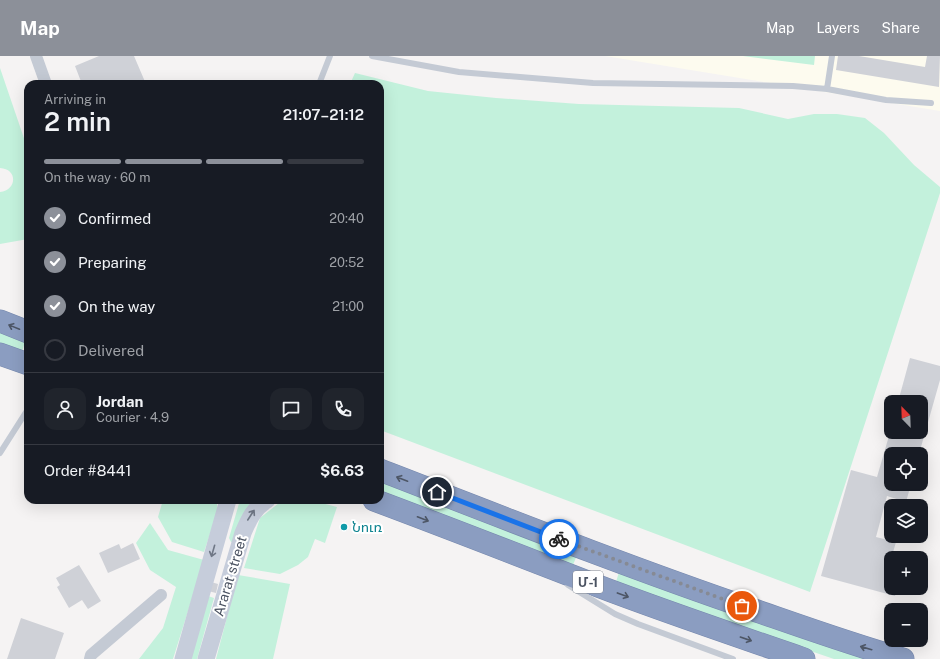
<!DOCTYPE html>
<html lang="en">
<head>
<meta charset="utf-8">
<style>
	:root { --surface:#171b24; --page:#20242c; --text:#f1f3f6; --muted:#9ea1a6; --line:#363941; --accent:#8c9099 }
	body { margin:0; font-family:"Public Sans","Noto Sans Armenian",sans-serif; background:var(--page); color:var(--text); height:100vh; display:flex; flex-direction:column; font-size:15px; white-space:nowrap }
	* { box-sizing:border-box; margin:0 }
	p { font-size:13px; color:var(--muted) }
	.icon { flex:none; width:22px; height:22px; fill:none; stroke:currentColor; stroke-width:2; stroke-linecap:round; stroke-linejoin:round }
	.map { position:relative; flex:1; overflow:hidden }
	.sheet { position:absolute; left:24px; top:24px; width:360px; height:424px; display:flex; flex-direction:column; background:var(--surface); border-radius:12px; box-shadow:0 4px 16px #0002 }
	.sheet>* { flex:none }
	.needle { width:26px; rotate:337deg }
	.buttons { position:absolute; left:884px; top:339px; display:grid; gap:8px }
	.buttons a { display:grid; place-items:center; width:44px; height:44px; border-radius:8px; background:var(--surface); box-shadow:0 4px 16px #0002; font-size:20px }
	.pin { position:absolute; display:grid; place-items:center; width:34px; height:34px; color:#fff; margin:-17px; border:2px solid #fff; border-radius:50%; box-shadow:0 1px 4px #0007 }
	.courier { position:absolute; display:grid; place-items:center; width:40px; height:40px; margin:-20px; border:3px solid #1a73e8; border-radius:50%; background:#fff; color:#222; box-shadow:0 1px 5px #0007 }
	.summary em { font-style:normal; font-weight:600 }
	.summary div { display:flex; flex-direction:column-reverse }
	.summary { display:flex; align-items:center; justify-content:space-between; height:68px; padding:0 20px }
	h1 { font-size:26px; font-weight:600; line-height:30px }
	.bar { display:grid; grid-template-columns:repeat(4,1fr); gap:6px 4px; align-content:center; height:48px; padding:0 20px }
	.bar i { height:5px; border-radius:3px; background:var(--line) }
	.bar .active { background:var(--accent) }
	.bar p { grid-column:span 4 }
	.line { display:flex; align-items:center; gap:10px; padding:0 20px; border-top:1px solid var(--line) }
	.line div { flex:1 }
	.round { display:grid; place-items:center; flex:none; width:42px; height:42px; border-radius:12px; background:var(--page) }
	ol { padding:0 20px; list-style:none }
	li { display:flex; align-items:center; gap:12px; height:44px }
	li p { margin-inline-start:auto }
	li .icon { padding:4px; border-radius:50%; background:var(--accent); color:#fff; stroke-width:4 }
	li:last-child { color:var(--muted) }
	li i { width:22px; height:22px; border:2px solid var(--line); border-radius:50% }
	header { display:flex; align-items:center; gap:24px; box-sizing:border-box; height:56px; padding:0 20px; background:var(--accent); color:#fff }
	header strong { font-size:19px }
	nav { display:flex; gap:22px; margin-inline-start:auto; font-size:14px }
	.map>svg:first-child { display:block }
</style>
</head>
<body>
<header>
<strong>Map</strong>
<nav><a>Map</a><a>Layers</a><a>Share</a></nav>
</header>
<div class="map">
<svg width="940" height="603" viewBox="0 0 940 603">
	<rect width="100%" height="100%" fill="#f5f3f3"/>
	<path fill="#fdfbef" d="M605,0H940V55Z"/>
	<path fill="#c3f1dc" d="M743,0H815L814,9Z
		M0,12L28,94V183L0,188V136C17,134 18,113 0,112Z
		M355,17L428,35L496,42L579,48L739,52L788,63L814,58H837L865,62L884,77L914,109L940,131V137L810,536L380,374V28H350Z
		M0,276L25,286L22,296L0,288Z
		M380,423L577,499L573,509L380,435Z
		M163,444H217V457L204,496L172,486L158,461Z
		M240,444H252L245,456L233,486H231L229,482Z
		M310,444L337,451L325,487L315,483L308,501L298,509L280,518L244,512L260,462L279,447Z
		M150,467L168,494L204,504L173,603H139L163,572L176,531L150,514L136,487Z
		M619,516L873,603H834L696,556L616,526Z
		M238,519L290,528L273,603H216Z
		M208,540L214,542L197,603H190Z"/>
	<path fill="#cfd1d7" d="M99,0H134L146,28H82L75,10Z
		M838,0H859L925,11L927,0H940L939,31L836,14Z
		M910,302L940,310V324L919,398H891V428H911L906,446L887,440L876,481L896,486L892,500L897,502H891V532H898L895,540L821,520L851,414L877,421L891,373V376H921V346H898Z
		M133,487L140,503L108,517L99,497L119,488L121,493Z
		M79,509L101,545L88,553L82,544L69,552L57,531L60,529L56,522Z
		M211,526L218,528L216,537L208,535Z
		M21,562L64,577L55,603H7Z"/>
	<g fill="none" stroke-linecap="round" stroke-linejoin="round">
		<g stroke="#7688ad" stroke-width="23">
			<path id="highway" d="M0,265L28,276
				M0,298L28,308
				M380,414C504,462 628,511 754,554C803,571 853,589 903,603
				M374,444C449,472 523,501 598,530C666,556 735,579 804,603"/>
		</g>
		<path stroke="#c4cad4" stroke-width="6" d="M372,0L459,16L593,27L793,30L827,33L886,44L931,47
			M319,28L330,0
			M827,33L832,0
			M0,397L28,353
			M568,529L615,558L638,568L733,603"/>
		<path stroke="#c4cad4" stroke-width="12" d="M36,0L46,28
			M90,603L91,599L161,539"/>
		<path stroke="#c6cddb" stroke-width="17" d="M183,603L228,444
			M206,603L243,477C249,463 254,452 267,444"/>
		<use href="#highway" stroke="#8b9dc1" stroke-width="22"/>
	</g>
	<defs><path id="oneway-shaft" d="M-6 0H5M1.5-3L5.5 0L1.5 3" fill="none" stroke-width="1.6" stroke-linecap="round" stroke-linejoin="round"/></defs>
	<g stroke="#4d5666">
		<use href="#oneway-shaft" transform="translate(14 271) rotate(-158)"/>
		<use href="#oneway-shaft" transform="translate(402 423) rotate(-159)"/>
		<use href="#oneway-shaft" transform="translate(423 463) rotate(21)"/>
		<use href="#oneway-shaft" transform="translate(623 539) rotate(20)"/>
		<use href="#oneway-shaft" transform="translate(746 583) rotate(19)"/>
		<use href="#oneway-shaft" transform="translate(866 592) rotate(-164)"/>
	</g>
	<g stroke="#6f7786">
		<use href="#oneway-shaft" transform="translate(251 459) rotate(-57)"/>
		<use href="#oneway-shaft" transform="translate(213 495) rotate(106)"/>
	</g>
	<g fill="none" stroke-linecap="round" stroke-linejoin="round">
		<path stroke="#868a94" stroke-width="4" stroke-dasharray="0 7.2" d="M559,483L742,550"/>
		<path stroke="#1a73e8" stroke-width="5" d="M437,436L559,483"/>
	</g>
	<circle fill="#0f9aa8" stroke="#fff" stroke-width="1.5" cx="344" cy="471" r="4"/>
	<g text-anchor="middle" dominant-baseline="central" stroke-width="4" stroke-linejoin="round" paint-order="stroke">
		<rect fill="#fff" stroke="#808690" stroke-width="1" x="573" y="515" width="30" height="22" rx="3"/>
		<g font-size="13" font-weight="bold" fill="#4a5261">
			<text x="588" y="526">Մ-1</text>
		</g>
		<g font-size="14" fill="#0d838f" stroke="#fff" text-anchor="start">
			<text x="352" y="471">Նուռ</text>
		</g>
		<g font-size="14" fill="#4a5261" stroke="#fff">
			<text transform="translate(230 520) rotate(-73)">Ararat street</text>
		</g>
	</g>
</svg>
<div class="buttons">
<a><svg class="needle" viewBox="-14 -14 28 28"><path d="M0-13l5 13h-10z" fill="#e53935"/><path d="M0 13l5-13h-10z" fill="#9ea1a6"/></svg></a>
<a><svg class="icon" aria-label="locate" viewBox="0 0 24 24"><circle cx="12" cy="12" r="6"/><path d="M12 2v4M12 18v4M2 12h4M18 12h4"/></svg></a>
<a><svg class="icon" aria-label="layers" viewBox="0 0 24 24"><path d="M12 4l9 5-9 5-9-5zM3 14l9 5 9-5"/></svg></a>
<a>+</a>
<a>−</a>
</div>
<div class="pin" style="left:742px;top:550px;background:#ea580c"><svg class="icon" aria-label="bag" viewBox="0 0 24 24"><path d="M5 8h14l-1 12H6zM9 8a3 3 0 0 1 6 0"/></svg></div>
<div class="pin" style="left:437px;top:436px;background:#1f2937"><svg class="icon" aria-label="home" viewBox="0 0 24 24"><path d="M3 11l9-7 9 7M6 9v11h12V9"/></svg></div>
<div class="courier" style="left:559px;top:483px"><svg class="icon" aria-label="bike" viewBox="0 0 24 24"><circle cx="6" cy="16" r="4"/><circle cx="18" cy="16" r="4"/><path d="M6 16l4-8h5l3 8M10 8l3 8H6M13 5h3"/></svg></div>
<section class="sheet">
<div class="summary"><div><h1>2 min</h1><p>Arriving in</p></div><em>21:07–21:12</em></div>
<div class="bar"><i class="active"></i><i class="active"></i><i class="active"></i><i></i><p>On the way · 60 m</p></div>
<ol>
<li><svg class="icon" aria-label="check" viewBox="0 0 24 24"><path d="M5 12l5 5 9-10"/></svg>Confirmed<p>20:40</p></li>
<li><svg class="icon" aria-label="check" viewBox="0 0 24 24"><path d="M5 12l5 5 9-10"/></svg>Preparing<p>20:52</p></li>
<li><svg class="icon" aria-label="check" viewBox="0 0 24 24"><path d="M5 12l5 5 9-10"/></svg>On the way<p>21:00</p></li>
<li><i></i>Delivered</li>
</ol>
<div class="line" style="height:72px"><a class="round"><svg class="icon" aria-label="person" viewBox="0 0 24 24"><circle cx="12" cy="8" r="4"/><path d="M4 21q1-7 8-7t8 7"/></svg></a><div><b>Jordan</b><p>Courier · 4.9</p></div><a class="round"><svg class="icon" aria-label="chat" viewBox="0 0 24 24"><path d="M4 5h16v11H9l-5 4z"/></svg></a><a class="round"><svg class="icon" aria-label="phone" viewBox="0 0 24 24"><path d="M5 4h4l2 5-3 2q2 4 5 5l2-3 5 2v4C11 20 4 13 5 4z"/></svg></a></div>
<div class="line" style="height:52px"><div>Order #8441</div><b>$6.63</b></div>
</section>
</div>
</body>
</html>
